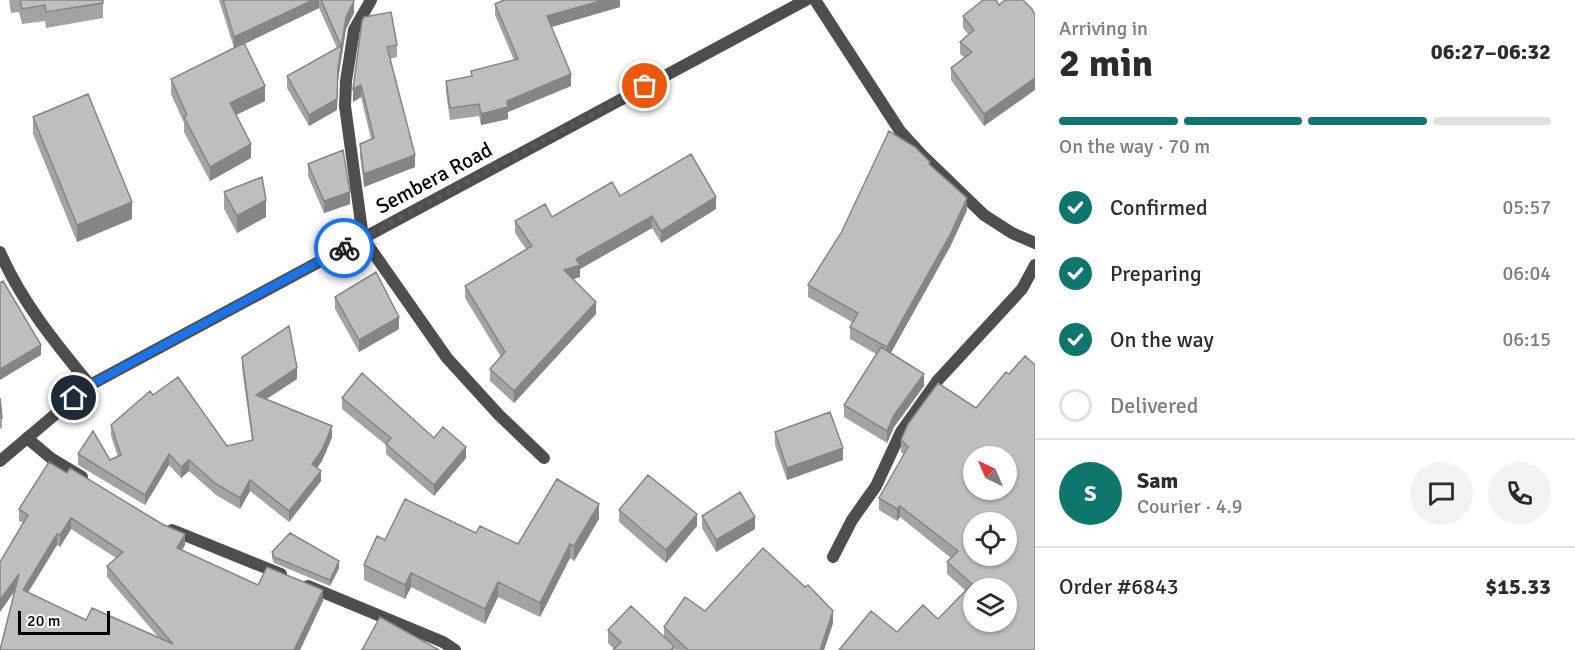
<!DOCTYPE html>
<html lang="en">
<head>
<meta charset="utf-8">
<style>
	:root { --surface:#fff; --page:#f2f2f3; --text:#2b2b33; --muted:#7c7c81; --line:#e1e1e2; --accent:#0f766e }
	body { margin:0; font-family:Signika,sans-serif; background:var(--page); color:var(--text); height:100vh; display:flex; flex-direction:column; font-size:22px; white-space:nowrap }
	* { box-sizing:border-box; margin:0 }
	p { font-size:20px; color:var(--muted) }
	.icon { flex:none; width:33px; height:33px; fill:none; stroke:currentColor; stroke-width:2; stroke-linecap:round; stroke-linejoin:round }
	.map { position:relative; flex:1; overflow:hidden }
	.sheet { display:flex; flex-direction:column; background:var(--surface); width:540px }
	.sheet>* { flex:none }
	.needle { width:39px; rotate:316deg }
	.fabs { position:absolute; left:963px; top:446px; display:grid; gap:12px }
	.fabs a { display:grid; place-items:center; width:54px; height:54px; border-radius:50%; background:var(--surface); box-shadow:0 2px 4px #0004; font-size:30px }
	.scale { position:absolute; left:18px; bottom:15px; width:92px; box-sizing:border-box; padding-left:6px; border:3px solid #000; border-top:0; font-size:16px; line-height:21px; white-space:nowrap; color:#000; -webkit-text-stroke:4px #fff; paint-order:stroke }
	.pin { position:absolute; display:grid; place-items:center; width:51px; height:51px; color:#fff; margin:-26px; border:3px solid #fff; border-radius:50%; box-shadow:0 2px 6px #0007 }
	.courier { position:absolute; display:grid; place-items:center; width:60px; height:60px; margin:-30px; border:4px solid #1a73e8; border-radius:50%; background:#fff; color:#222; box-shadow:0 2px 8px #0007 }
	.summary em { font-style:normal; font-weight:800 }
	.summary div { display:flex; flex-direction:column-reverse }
	.summary { display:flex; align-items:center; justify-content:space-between; height:102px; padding:0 24px }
	h1 { font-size:39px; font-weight:800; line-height:45px }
	.bar { display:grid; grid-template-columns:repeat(4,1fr); gap:9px 6px; align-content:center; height:72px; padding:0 24px }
	.bar i { height:8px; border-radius:4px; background:var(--line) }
	.bar .active { background:var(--accent) }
	.bar p { grid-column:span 4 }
	.line { display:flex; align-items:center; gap:15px; padding:0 24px; border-top:2px solid var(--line) }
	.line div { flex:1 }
	.round { display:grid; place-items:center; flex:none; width:63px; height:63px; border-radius:32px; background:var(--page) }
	ol { padding:0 24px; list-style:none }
	li { display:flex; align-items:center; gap:18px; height:66px }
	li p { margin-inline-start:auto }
	li .icon { padding:6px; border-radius:50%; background:var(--accent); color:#fff; stroke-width:4 }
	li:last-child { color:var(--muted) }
	li i { width:33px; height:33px; border:3px solid var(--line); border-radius:50% }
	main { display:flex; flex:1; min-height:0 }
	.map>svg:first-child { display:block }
</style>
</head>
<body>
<main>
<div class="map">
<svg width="1035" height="650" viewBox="0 0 1035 650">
	<rect width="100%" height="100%" fill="#fff"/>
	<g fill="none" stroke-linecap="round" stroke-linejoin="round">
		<path stroke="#4e4e4e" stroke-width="12" d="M371,0L354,30L346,81L345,106L363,238L447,358L499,415L544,458
			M815,0L900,131L921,154L984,215L1012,233L1035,243
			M0,252C21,301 56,344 90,385
			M27,438L52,459L82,477
			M172,530L281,574
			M833,557L852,520L876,486L901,432L938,380L1022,289L1035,265
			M308,586L443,642L455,650"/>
		<path stroke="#4e4e4e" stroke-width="12" d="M0,461L90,385L806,0"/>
	</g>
	<path fill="#a3a3a3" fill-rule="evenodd" d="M9,0H103V18L46,28L45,21L22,24L19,12L11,13Z
		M219,0H354V13L346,29L338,80L337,110L309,126L287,88V76L337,48L319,8L244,44L265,101L236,115L251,158L210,181L184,132V123L171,94V79L234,48Z
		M620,0V7L552,27L571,86L508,112V119L481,125L479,116L450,120L446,92V81L471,76V71L514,60L495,15V4Z
		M996,0L984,126L951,80V68L965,58L960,54V42L968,34L963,28V16Z
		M362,21L397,45V57L390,59L415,167L364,187L360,156V144L371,139L361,97L353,102Z
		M33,117L132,219L77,242L33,134Z
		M308,164L350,204L324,213L308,176Z
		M930,166L967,210L950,247L890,353L924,386L894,427L887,443L844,417V405L876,354L850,339V327L852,322L808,297V285Z
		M224,192L266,217L237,233L224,209Z
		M620,196L716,209L661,243L652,228L580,269V277L573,279L596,314L514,403L490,381V369L501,357L465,298V286L526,249L515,233V221L552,217Z
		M335,297L399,329L359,352L335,309Z
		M242,357L297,379L266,399L332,437L322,461L317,468L321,481L289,522L250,491L240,509L216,495L189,471L181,478L169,465L145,505L78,465V454L110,460L118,457L111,436V425L153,395L227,446L252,441L242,368Z
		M1009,374L1035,650L897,632L938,619L966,591L947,574V562L951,558L900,517L897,521L879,510V498L904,455L901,452V440L976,408Z
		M0,398L2,418V428L0,429Z
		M342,398L466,458L434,496L386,454V445L342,409Z
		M775,432L843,460L787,480L775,445Z
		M67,473L185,545L182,550L258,585L323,601L300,650H0L15,591L24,523L19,521V509ZM71,529L116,558L107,566V577L158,637L86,620L28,592L57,545L60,547Z
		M619,510L697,526L666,563L619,522Z
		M702,516L755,529L716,552L702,528Z
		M599,519L574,561L570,558L540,617L498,597L485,624L411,587L405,599L364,580V565L385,540L476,533L518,544Z
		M272,552L339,568L330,586L274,563L272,558Z
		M705,611L833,623L824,650H676L674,649V650L614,649L608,643V630L664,637V627Z"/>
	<path fill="#858585" d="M313,0H319V8L234,49V37Z
		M604,0H620V7L547,28V16Z
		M354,1V13L346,29L338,80L337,110L309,126V115L338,68L346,17Z
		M571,74V86L508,112V119L481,125V114L507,101Z
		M1035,78V90L984,126V114Z
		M361,85V97L353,102V89Z
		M265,86V101L230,118V103Z
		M251,144V158L210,181V167Z
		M415,155V167L364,187V174Z
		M350,192V204L324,213V201Z
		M716,197V209L661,243V231Z
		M967,198V210L950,247L887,360V347Z
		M266,200V217L237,233V216Z
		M132,202V219L77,242V225Z
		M652,216V228L580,269V277L564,282V270L576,259Z
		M596,302V314L514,403V391Z
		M399,317V329L359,352V340Z
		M41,345V355L0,380V369Z
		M297,368V379L256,406V395Z
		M924,374V386L894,427L887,443V431L894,415Z
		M332,426V437L322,461L312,475V464Z
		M466,447V458L434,496V485Z
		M843,448V460L787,480V468Z
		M169,454V465L145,505V495Z
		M189,460V471L181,478V467Z
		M321,471V481L289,522V511Z
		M250,480V491L240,509V498Z
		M599,504V519L574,561V546Z
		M900,506V517L897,521V509Z
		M697,514V526L666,563V550Z
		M755,517V529L716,552V540Z
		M71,518V529L60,547V535Z
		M57,534V545L23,601V590Z
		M185,534V545L177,559V548Z
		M570,544V558L540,617V603Z
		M339,561V568L330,586V580Z
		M411,573V587L405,599V585Z
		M19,574V585L0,612V600Z
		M498,582V597L485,624V609Z
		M323,590V601L300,650H294Z
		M833,611V623L824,650H820Z"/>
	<path fill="#bebebe" stroke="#858585" stroke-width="1.5" fill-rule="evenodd" d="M20,0H103V3L46,12L45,5L22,9Z
		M223,0H313L234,37Z
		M321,0H354V1L346,17L338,68L337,99L309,115L287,76L341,46Z
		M504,0H604L547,16L571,74L507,101L508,107L481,114L479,104L450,108L446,81L472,76L471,71L518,59L495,4Z
		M983,0H996L999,5L1005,0H1023L1032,9L1035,15V78L984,114L951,68L972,52L960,42L974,30L963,16Z
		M391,12L397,45L387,47L415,155L364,174L360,144L374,138L361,85L353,89L362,21L364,17Z
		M244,43L265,86L230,103L251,144L210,167L184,117L187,115L171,79Z
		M88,94L132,202L77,225L33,117Z
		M889,131L915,147L930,162L929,164L967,198L950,235L887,347L850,327L858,313L808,285L841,233Z
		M343,150L350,192L324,201L308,164Z
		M691,154L716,197L661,231L652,216L576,259L580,265L564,270L596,302L514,391L490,369L505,352L465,286L532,246L515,221L545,204L552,217L612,182L620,196Z
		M262,177L266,200L237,216L224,192Z
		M376,272L399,317L359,340L335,297Z
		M3,281L41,345L0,369V283Z
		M289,326L297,368L256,395L332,426L322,450L312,464L321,471L289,511L250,480L240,498L216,484L189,460L181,467L169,454L145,495L78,454L93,431L110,460L121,455L111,425L150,391L153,395L178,377L227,446L253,440L242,357Z
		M881,347L924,374L894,415L887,431L844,405Z
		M1025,356L1035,365V650H839L871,611L897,632L923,605L938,619L972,584L947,562L958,551L900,506L897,509L879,498L908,447L901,440L908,424L938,383L976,408L1006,372L1009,374ZM974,456H1006V489H974ZM974,522H1006V555H974ZM974,588H1006V621H974Z
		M362,373L434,438L443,427L466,447L434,485L386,444L391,438L342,398Z
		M0,398L2,418H0Z
		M830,412L843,448L787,468L775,432Z
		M49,462L67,473L70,468L162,524L185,534L177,548L258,585L267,567L323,590L294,650H0L19,574L0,600V562L28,515L19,509ZM71,518L123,552L107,566L173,644L92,608L86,620L23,590L57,534L60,535Z
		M648,475L697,514L666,550L619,510Z
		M557,479L599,504L574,546L570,544L540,603L498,582L485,609L411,573L405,585L364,565L377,536L385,540L405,499L476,533L480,526L518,544Z
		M740,492L755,517L716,540L702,516Z
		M290,533L339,561L330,580L274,557L272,552Z
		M763,548L805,587L808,585L833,611L820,650H688L664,627L685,597L705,611Z
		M631,606L674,646L671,650H613L621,642L608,630Z
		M380,617L439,650H362Z"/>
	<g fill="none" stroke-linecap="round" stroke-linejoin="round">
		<path stroke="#595959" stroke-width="6" stroke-dasharray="0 10.8" d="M344,248L645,86"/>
		<path stroke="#1a73e8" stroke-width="8" d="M74,398L90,385L344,248"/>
	</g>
	<g text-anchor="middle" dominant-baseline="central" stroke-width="4.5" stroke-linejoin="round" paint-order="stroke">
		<g font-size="21" fill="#000" stroke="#fff">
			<text transform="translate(434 178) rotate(-28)">Sembera Road</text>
		</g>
	</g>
</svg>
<div class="fabs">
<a><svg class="needle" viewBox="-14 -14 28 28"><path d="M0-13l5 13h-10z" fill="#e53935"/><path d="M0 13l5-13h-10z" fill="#7c7c81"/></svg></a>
<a><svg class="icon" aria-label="locate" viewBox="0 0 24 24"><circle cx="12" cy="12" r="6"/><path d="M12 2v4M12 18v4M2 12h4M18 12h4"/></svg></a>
<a><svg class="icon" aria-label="layers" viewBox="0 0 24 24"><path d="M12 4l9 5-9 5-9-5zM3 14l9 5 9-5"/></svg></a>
</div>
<div class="scale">20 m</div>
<div class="pin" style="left:645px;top:86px;background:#ea580c"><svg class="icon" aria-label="bag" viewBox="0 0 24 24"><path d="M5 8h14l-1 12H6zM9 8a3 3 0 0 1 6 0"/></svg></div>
<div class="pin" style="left:74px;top:398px;background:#1f2937"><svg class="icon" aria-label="home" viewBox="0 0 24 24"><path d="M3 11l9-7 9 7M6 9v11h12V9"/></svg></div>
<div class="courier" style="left:344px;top:248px"><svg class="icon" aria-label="bike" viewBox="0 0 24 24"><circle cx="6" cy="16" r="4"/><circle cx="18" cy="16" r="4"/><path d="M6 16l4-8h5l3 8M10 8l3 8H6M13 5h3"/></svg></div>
</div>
<section class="sheet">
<div class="summary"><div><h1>2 min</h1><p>Arriving in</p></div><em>06:27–06:32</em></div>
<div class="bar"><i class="active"></i><i class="active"></i><i class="active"></i><i></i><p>On the way · 70 m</p></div>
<ol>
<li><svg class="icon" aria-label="check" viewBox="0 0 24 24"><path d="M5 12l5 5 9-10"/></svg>Confirmed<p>05:57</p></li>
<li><svg class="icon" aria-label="check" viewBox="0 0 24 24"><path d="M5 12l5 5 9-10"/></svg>Preparing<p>06:04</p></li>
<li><svg class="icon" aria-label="check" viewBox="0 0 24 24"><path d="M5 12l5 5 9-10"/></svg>On the way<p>06:15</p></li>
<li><i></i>Delivered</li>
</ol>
<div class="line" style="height:108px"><b class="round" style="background:var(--accent);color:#fff">S</b><div><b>Sam</b><p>Courier · 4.9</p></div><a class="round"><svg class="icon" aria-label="chat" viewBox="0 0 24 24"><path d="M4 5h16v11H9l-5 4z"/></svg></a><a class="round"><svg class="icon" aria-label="phone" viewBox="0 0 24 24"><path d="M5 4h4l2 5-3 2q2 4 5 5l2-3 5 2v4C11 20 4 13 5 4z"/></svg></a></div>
<div class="line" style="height:78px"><div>Order #6843</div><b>$15.33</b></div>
</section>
</main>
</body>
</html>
